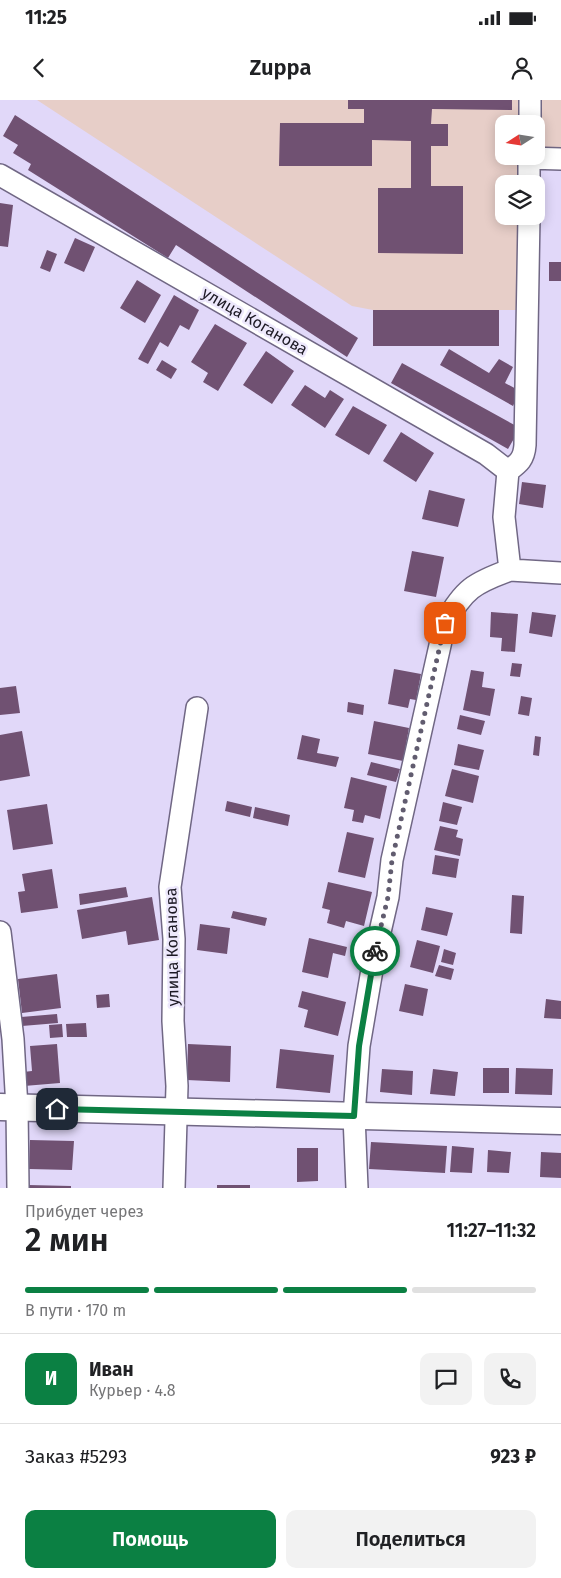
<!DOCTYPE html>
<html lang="ru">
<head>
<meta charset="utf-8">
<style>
	:root { --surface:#fff; --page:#f2f2f2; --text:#202124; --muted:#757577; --line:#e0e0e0; --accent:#0b8043 }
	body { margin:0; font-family:"Fira Sans",sans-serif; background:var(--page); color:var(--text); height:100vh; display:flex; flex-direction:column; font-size:19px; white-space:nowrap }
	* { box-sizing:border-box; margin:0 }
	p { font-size:16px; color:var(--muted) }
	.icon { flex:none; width:28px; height:28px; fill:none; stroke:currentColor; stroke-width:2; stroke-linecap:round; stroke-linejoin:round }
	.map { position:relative; height:1088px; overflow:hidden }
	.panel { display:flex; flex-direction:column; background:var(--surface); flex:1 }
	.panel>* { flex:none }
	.needle { width:32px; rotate:258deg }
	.controls { position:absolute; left:495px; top:15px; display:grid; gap:10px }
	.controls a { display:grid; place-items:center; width:50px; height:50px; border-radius:10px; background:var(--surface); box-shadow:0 2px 12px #0003; font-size:25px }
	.pin { position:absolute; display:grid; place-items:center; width:42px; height:42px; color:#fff; margin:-21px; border-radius:10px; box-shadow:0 2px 8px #0006 }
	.courier { position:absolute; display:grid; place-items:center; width:50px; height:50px; margin:-25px; border:4px solid #0b8043; border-radius:50%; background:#fff; color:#222; box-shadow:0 1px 6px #0007 }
	.overview em { font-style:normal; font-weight:600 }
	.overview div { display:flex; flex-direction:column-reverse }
	.overview { display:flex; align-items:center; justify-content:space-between; height:85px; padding:0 25px }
	h1 { font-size:32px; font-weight:600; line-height:38px }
	.bar { display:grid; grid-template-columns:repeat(4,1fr); gap:8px 5px; align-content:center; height:60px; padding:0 25px }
	.bar i { height:6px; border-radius:4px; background:var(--line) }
	.bar .selected { background:var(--accent) }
	.bar p { grid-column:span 4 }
	.line { display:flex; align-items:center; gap:12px; padding:0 25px; border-top:1px solid var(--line) }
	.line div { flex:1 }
	.round { display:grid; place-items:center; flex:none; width:52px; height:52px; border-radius:10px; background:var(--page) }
	.action { display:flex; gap:10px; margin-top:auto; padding:10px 25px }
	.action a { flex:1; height:58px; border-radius:10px; background:var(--accent); color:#fff; font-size:20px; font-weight:600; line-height:58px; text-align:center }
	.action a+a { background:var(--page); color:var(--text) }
	.status { display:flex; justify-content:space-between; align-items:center; height:35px; padding:0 25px; background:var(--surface); direction:ltr }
	.status svg { height:14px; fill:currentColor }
	header { display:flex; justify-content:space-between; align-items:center; height:65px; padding:0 25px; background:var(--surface); font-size:22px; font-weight:600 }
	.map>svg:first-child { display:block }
</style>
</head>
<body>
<div class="status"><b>11:25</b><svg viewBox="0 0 49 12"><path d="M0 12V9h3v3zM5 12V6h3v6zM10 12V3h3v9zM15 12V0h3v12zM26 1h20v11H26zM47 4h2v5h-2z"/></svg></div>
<header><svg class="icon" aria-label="back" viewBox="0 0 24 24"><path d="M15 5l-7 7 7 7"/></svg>Zuppa<svg class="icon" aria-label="person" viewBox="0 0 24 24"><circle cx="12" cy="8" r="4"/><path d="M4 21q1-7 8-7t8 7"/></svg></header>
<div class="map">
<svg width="561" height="1088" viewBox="0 0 561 1088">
	<rect width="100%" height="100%" fill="#e1d8f9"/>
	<path fill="#e7cec8" d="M37,0H521L520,24H504V56H520V84H504V116H519L518,210H373L352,206Z
		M539,0H561V51L538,50Z"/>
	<path fill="#705172" d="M348,0H512V10L432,9L431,24H448V46H431V86H463V154L378,153V88H411V41L372,40V66H279L280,23H364V9H348Z
		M15,15L358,238L347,257L176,145L168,158L28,70L31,64L13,53L18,45L3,36Z
		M0,103L13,105L8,147L0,146Z
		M75,138L95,147L84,172L64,163Z
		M47,150L57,154L50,172L40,168Z
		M549,162H561V181H549Z
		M137,180L161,195L145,223L120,208Z
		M174,195L199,210L189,230L180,225L168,247L160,242L148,264L138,259Z
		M373,210H499V246H373Z
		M215,224L247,243L218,291L203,282L208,273L191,262Z
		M449,249L489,273L499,259L513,267L505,283L520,291L513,306L440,265Z
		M266,251L294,271L272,304L243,285Z
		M162,260L177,269L171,279L156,270Z
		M402,263L520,328L508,349L391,283Z
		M305,285L325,298L330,290L344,299L325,328L291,305Z
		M353,306L387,325L369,355L335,335Z
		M401,332L434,353L416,382L383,361Z
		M522,382L546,385L543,408L519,404Z
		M429,390L465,399L458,427L422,419Z
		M412,451L444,457L436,497L404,491Z
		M491,512L518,514L515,552L501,551L502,538L490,537Z
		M532,512L556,515L552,537L529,533Z
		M512,563L522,564L520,577L510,576Z
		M394,569L421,574L416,600L410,599L408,608L388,604Z
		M471,570L484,572L482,587L495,589L490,616L463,610Z
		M16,586L20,613L0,615V588Z
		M521,596L532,598L529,616L518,614Z
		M348,602L364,605L363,615L347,612Z
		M460,615L485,621L481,635L457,629Z
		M374,621L409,628L403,661L368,654Z
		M22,631L30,676L0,681V635Z
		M302,635L320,639L317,653L339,657L336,667L297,659Z
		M535,636L541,637L539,656L533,655Z
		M458,644L484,650L479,670L454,665Z
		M371,662L400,669L396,682L367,675Z
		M452,669L479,676L473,703L445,696Z
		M351,677L387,686L380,719L365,715L363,723L352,721L354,710L344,708Z
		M227,701L252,707L250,717L225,711Z
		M443,702L462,707L457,725L439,721Z
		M47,704L53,744L13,750L7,710Z
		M255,707L290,715L288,726L253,718Z
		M440,726L458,730L456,737L463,739L460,756L434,750Z
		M347,732L374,738L365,778L338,772Z
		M435,755L459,759L456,778L432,774Z
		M52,769L58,808L21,813L18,792L25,791L22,774Z
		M328,782L372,792L364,826L346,821L344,828L327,823L330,810L322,808Z
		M126,787L128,797L80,805L79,794Z
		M512,795L524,796L522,834L510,833Z
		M152,797L159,840L128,845L126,831L82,839L77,810Z
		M426,807L453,813L447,836L421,830Z
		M233,811L267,818L265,826L231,818Z
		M200,824L230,828L227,854L197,850Z
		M309,838L347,847L345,856L333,853L328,878L302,872Z
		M417,840L440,846L433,873L410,867Z
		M444,849L456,853L453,865L441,862Z
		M439,865L454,869L451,880L435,876Z
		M57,874L61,908L22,913L18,879Z
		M405,884L428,889L423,916L399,911Z
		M302,891L346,902L338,936L304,927L308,910L298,907Z
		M109,894L110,907L97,908L96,895Z
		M546,899L561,901V919L544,918Z
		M57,914L58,923L22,926L21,917Z
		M86,923L87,937H67L66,924Z
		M62,924L63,937L50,938L49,925Z
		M57,944L60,983L24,986L23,972L32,971L30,946Z
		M188,944L231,946L230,982L187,980Z
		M280,949L334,955L330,993L276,988Z
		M483,968H509V993H483Z
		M516,968L553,969L552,995L515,994Z
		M382,969L413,971L412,995L380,992Z
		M433,969L458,972L455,996L430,994Z
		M30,1040L74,1041L72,1070L29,1069Z
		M371,1042L447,1046L445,1073L369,1069Z
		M452,1046L474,1048L472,1073L450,1072Z
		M297,1048H318V1081L297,1082Z
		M488,1050L511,1052L509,1073L487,1072Z
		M541,1052L561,1053V1078L540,1077Z
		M28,1085L71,1086V1088H28Z
		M217,1085H250V1088H217Z"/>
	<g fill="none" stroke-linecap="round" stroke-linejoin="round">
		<g stroke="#706784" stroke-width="24">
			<path id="minor" d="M530,24V0
				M529,58L561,59
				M0,75L486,354L508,371
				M529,84V56
				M510,470L561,473
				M0,832L13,939L17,1008L18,1088
				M174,1088L177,986L173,921L174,839L170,787L197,608
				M357,1088L354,1016L359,946L374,858L388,797L392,760L445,523C464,489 474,483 510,470L504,417L508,371C519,363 524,359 525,345L529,116"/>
		</g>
		<g stroke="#706784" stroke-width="29">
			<path id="tertiary" d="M0,1007L561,1021"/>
		</g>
		<use href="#minor" stroke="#fff" stroke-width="21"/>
		<use href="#tertiary" stroke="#fff" stroke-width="26"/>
	</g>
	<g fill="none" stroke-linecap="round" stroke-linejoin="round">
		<path stroke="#615c6f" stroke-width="5" stroke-dasharray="0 9" d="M375,851L388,797L392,760L445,523"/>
		<path stroke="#0b8043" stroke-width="6" d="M57,1009L354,1016L359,946L375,851"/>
	</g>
	<g text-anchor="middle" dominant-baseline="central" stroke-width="5" stroke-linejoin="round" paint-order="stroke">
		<g font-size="16" fill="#1c1924" stroke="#ede8fc">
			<text transform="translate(255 221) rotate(30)">улица Коганова</text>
			<text transform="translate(172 847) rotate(-91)">улица Коганова</text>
		</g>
	</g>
</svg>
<div class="controls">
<a><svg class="needle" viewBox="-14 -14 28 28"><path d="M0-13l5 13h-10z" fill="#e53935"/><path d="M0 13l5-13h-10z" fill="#757577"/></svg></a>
<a><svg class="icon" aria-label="layers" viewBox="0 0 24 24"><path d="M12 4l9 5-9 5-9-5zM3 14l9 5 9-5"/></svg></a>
</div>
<div class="pin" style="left:445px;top:523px;background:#ea580c"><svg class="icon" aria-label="bag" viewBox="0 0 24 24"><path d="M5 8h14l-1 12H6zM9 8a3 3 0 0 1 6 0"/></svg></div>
<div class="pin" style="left:57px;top:1009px;background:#1f2937"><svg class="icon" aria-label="home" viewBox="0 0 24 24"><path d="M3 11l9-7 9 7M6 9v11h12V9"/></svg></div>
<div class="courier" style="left:375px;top:851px"><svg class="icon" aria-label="bike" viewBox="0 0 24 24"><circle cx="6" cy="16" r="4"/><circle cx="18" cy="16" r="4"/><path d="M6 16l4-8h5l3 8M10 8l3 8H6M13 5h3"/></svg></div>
</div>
<section class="panel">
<div class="overview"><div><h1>2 мин</h1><p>Прибудет через</p></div><em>11:27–11:32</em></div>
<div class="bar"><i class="selected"></i><i class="selected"></i><i class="selected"></i><i></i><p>В пути · 170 m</p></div>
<div class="line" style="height:90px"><b class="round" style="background:var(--accent);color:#fff">И</b><div><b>Иван</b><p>Курьер · 4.8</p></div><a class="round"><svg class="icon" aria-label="chat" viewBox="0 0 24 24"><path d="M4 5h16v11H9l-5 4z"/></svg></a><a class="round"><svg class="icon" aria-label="phone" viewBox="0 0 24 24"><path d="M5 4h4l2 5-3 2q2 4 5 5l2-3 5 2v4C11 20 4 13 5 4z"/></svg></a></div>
<div class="line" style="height:65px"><div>Заказ #5293</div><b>923 ₽</b></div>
<div class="action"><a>Помощь</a><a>Поделиться</a></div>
</section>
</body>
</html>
